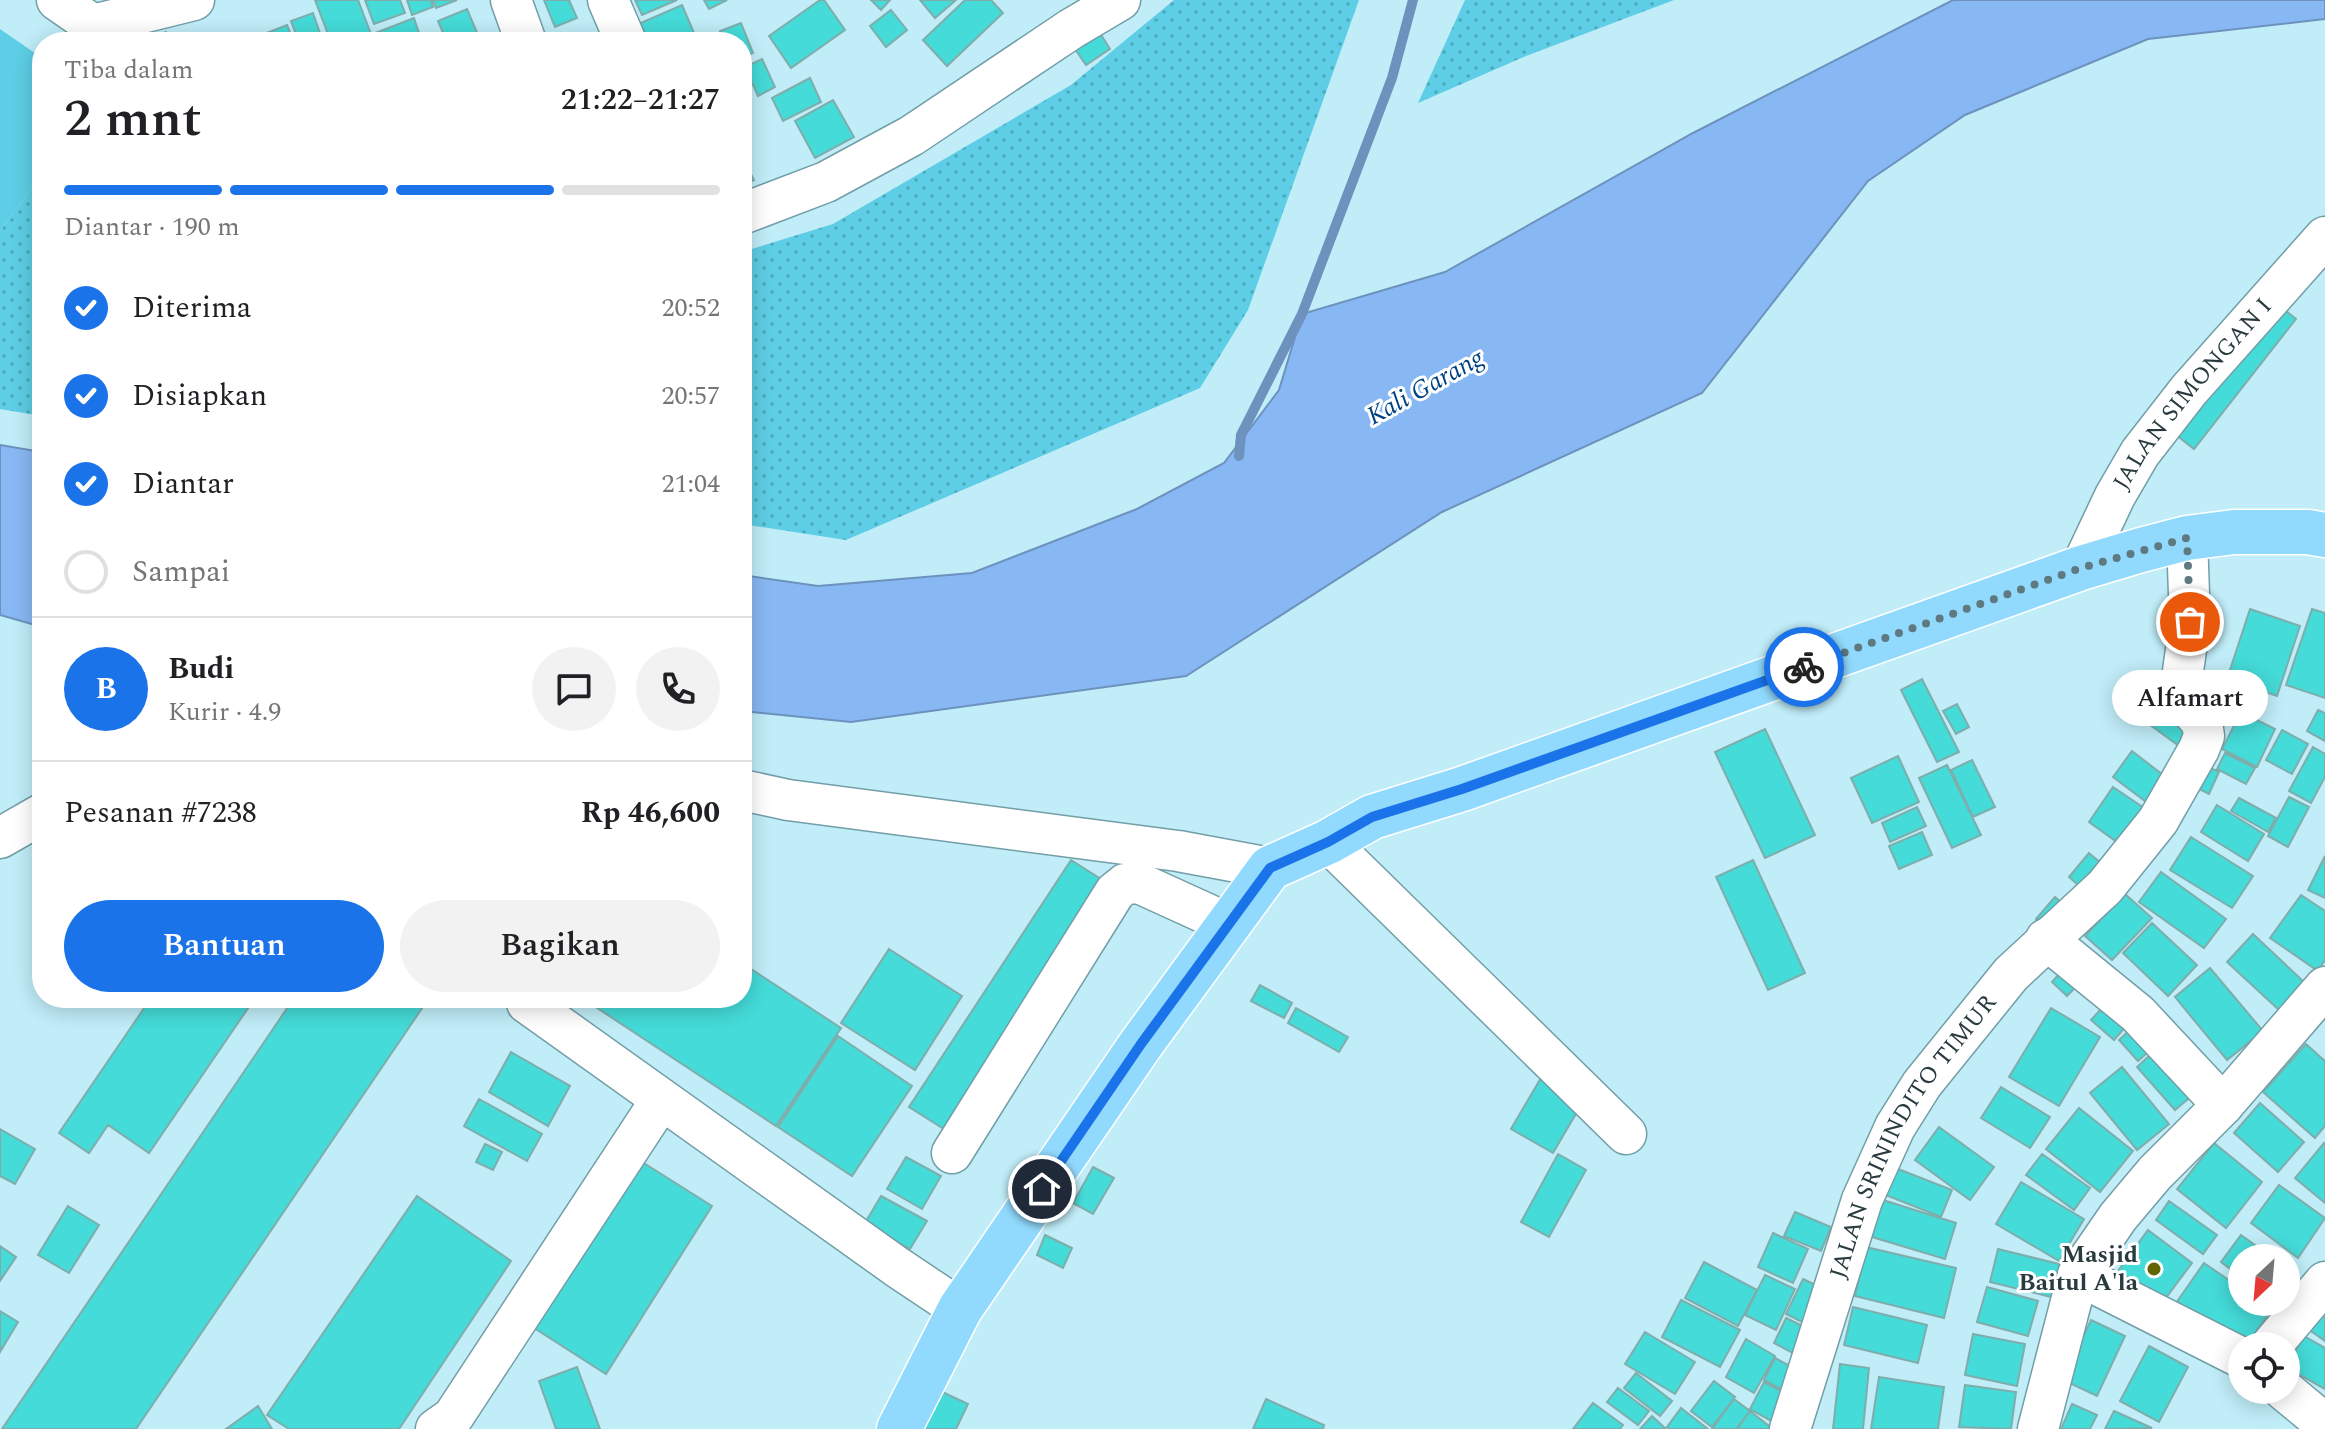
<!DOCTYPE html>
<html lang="id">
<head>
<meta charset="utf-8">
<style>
	:root { --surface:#fff; --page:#f2f2f2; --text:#202124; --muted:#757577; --line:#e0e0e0; --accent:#1a73e8 }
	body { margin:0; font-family:Spectral,serif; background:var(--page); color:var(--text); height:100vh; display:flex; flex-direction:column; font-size:30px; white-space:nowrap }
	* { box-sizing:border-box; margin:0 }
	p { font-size:26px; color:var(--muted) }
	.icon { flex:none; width:44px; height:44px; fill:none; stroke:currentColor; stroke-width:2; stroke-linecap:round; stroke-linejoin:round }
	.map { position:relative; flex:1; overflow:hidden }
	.drawer { position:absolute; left:32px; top:32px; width:720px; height:976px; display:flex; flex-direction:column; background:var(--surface); border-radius:32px; box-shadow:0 4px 20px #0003 }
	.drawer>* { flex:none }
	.needle { width:52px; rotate:206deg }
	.tools { position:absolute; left:2228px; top:1244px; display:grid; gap:16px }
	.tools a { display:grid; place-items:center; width:72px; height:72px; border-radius:50%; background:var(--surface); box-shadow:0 4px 20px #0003; font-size:40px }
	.pin { position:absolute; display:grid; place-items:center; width:68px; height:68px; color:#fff; margin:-34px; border:4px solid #fff; border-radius:50%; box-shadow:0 2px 8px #0007 }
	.courier { position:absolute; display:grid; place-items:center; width:80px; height:80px; margin:-40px; border:6px solid #1a73e8; border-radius:50%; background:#fff; color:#222; box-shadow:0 2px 10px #0007 }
	.bubble { position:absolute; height:56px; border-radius:28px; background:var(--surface); box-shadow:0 4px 20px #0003; font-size:26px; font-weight:600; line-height:56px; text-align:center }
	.overview em { font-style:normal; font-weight:600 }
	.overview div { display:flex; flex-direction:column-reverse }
	.overview { display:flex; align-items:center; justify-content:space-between; height:136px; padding:0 32px }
	h1 { font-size:52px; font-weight:600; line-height:60px }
	.bar { display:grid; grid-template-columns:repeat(4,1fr); gap:12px 8px; align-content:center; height:96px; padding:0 32px }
	.bar i { height:10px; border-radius:6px; background:var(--line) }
	.bar .on { background:var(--accent) }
	.bar p { grid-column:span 4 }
	.line { display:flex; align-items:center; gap:20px; padding:0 32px; border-top:2px solid var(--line) }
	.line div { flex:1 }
	.round { display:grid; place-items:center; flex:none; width:84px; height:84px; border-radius:42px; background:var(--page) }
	ol { padding:0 32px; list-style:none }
	li { display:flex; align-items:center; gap:24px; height:88px }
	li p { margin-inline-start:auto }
	li .icon { padding:8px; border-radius:50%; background:var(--accent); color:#fff; stroke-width:4 }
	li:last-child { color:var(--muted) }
	li i { width:44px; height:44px; border:4px solid var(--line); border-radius:50% }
	.action { display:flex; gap:16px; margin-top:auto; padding:16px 32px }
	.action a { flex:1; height:92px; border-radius:48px; background:var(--accent); color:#fff; font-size:32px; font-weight:600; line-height:92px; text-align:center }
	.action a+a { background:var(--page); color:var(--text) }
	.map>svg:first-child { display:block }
</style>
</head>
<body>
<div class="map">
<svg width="2325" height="1429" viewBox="0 0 2325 1429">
	<defs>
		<pattern id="green-dots" width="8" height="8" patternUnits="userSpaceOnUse" patternTransform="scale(2)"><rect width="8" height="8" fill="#5dcee5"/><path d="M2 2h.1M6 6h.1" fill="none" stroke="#4da8bb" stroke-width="1.8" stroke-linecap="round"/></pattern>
	</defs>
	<rect width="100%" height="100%" fill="#c0edf8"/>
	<path fill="url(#green-dots)" d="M1174,0H1359L1248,310L1200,388L846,540L742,524V252L833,224L1071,85Z
		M1465,0H1674L1526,56L1418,103Z
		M42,174V416L0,409V231Z"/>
	<path fill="#5dcee5" d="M0,29L42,58V174L0,231Z"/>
	<path fill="#88b8f3" stroke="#6c92bd" stroke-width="2" d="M1953,0H2325V19L2148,39L1965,115L1868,181L1702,393L1442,512L1186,676L851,722L742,711V575L818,586L972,573L1137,509L1224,463L1279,390L1302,314L1445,272L1693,133Z
		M0,445L42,452V627L0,615Z"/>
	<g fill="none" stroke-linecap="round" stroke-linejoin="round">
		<path stroke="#6c92bd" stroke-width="10" d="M1239,456L1241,435L1302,314L1392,78L1413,0"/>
	</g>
	<path fill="#44dbd8" stroke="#7fadab" stroke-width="2" d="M315,0H358L374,42H331Z
		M365,0H400L405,13L374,24Z
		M407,0H431L433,7L412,15Z
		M433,0H457L436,8Z
		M544,0H569L577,18L555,27Z
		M635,0H677L642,15Z
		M704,0H727L709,9Z
		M820,0H824L845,30L791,68L769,36Z
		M871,0H890L881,10Z
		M920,0H956L935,18Z
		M965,0H991L1003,13L947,66L923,40Z
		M682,5L698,42H644L636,25Z
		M467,9L481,42H447L438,21Z
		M891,10L907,30L886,47L870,26Z
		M313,13L323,42H299L291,21Z
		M414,18L422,42H378L375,33Z
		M741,23L753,53L742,57V42H724L720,31Z
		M287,25L294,42H252L251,39Z
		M1098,30L1110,49L1086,65L1073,46Z
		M166,32L169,42H138Z
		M561,33L565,42H547L546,39Z
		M762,59L775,87L758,96L745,67Z
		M810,78L821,102L783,121L772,98Z
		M833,100L854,137L815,158L795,121Z
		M742,157L754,180L742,186Z
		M2272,300L2296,319L2194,449L2170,430Z
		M2250,609L2300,626L2277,696L2227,679Z
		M2312,609L2325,613V698L2286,685Z
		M1922,679L1959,752L1937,762L1901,690Z
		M2158,698L2201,730L2186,751L2142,719Z
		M1957,704L1969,727L1956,734L1943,711Z
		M2318,710L2325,713V741L2307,731Z
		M2241,712L2275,729L2257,767L2222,749Z
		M1765,729L1815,835L1765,858L1715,752Z
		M2282,730L2308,744L2292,774L2266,760Z
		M2313,747L2325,754V777L2311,803L2289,791Z
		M2132,751L2172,782L2153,807L2113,777Z
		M2225,753L2255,768L2246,784L2217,769Z
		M1898,756L1919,802L1872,823L1851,778Z
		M1972,760L1995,807L1973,817L1951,770Z
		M2198,762L2219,772L2209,794L2187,783Z
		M1947,765L1981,835L1952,848L1919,778Z
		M2113,787L2153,814L2128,850L2089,822Z
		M2289,797L2309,807L2288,847L2268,836Z
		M2239,798L2276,818L2268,832L2231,811Z
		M2217,805L2264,834L2248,861L2201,832Z
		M1917,807L1926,826L1890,842L1882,823Z
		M1922,832L1932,855L1899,869L1889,846Z
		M2191,837L2253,876L2232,908L2170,870Z
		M2089,853L2108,869L2087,893L2069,877Z
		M2325,856V898L2308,890Z
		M1071,860L1112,886L950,1133L909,1107Z
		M1753,860L1805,973L1768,990L1716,877Z
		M2161,872L2226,919L2204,948L2139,902Z
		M2125,894L2152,918L2112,960L2085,936Z
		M2301,895L2325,911V960L2318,971L2270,938Z
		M2055,897L2069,909L2050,931L2036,919Z
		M2152,923L2197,965L2168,996L2123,953Z
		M2253,934L2304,982L2279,1010L2227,962Z
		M889,949L962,996L915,1070L841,1023Z
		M2070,962L2086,976L2067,996L2052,982Z
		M742,963L841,1028L776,1126L582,998H742Z
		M2210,968L2263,1031L2227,1060L2175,997Z
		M1260,985L1292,1003L1284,1018L1251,1001Z
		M2113,996L2135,1016L2114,1040L2091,1020Z
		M151,998H255L149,1153L108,1125L89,1153L59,1133Z
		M294,998H429L136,1429H2Z
		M1296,1008L1348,1037L1339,1052L1288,1023Z
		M2051,1008L2100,1037L2059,1106L2009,1077Z
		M2138,1022L2157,1044L2138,1061L2119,1040Z
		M838,1036L912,1086L852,1176L778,1127Z
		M2306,1044L2325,1061V1126L2315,1138L2263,1092Z
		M2161,1045L2200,1089L2175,1110L2137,1067Z
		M511,1052L570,1086L548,1126L489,1092Z
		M2122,1067L2169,1124L2137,1150L2090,1093Z
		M1542,1076L1584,1100L1553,1153L1511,1129Z
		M2001,1087L2050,1117L2030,1148L1981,1118Z
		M479,1099L542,1134L527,1161L464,1126Z
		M2260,1103L2304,1142L2278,1172L2234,1133Z
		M2079,1108L2133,1151L2100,1192L2046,1149Z
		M1939,1127L1994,1167L1970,1200L1915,1160Z
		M0,1129L35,1149L15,1184L0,1176Z
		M2214,1143L2262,1182L2226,1228L2177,1189Z
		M2324,1143L2325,1144V1203L2295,1178Z
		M485,1144L502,1152L493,1170L476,1162Z
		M1558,1154L1586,1170L1549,1237L1521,1222Z
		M2042,1154L2090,1188L2074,1210L2026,1175Z
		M906,1157L941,1176L922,1209L887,1189Z
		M639,1160L712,1206L606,1374L534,1328Z
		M1093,1167L1114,1178L1093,1214L1073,1203Z
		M1893,1167L1952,1190L1941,1217L1883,1194Z
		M2021,1182L2084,1219L2059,1261L1996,1224Z
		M2279,1185L2325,1218L2298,1258L2251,1223Z
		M417,1196L511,1261L399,1429H289L267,1415Z
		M881,1196L927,1221L910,1249L865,1223Z
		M1883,1200L1956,1223L1945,1259L1872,1237Z
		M2169,1201L2217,1235L2203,1254L2156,1220Z
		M68,1206L99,1225L69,1273L38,1255Z
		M1795,1212L1831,1227L1821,1251L1784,1236Z
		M2148,1230L2192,1263L2159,1307L2115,1275Z
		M1773,1233L1808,1249L1793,1283L1758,1267Z
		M1045,1235L1072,1248L1063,1268L1037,1255Z
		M2241,1235L2273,1258H2242V1278L2221,1262Z
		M0,1246L16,1257L0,1281Z
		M1866,1247L1956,1268L1944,1318L1855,1296Z
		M1998,1249L2063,1265L2055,1298L1990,1282Z
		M1704,1262L1757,1290L1738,1326L1685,1298Z
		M2204,1263L2242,1289V1302H2260L2271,1310L2246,1346L2176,1303Z
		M1765,1275L1795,1289L1776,1330L1745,1315Z
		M1803,1279L1824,1289L1806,1324L1786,1314Z
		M1987,1287L2038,1301L2028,1336L1977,1322Z
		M1681,1300L1740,1330L1720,1367L1662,1337Z
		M2325,1306V1341L2308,1329Z
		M1853,1307L1927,1325L1918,1363L1844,1345Z
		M0,1311L18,1322L0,1352Z
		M1786,1318L1815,1332L1802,1358L1774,1343Z
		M2091,1320L2125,1336L2097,1396L2063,1380Z
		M1645,1332L1695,1362L1675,1394L1625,1364Z
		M1973,1334L2025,1344L2017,1386L1965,1375Z
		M2304,1336L2325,1348V1389L2286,1367Z
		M1746,1339L1775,1356L1754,1393L1726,1377Z
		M2149,1346L2188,1367L2159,1422L2120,1401Z
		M1775,1358L1805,1374L1794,1396L1764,1380Z
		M1840,1364L1869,1368L1863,1429H1833Z
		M577,1367L600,1429H556L539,1381Z
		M1636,1373L1672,1401L1660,1416L1624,1388Z
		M1879,1377L1944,1387L1938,1429H1871Z
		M1714,1381L1735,1397L1712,1427L1691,1411Z
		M1764,1382L1799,1401L1784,1428L1750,1409Z
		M1965,1385L2016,1392L2011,1429L1959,1427Z
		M1618,1388L1649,1411L1638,1425L1607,1402Z
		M938,1390L968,1404L956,1429H920Z
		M1266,1399L1324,1425L1323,1429H1253Z
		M1734,1399L1750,1411L1736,1429H1712Z
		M1593,1403L1623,1425L1620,1429H1573Z
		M2072,1404L2097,1415L2090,1429H2061Z
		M258,1406L272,1429H226Z
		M1681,1408L1708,1429H1670L1667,1427Z
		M1750,1411L1773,1429H1737Z
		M2114,1411L2152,1428L2105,1429Z
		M1652,1416L1666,1429H1640Z"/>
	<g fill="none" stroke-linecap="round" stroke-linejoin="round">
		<g stroke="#729ea7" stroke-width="43">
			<g id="minor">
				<path d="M57,0L93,25L101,42"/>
				<path d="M511,0L526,42"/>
				<path d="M608,0L626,42"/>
				<path d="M93,25L194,0"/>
				<path d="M742,214L826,182L911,136L1071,29L1120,0"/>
				<path id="s1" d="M2081,568L2115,496L2140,453L2189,390L2325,237"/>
				<path d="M742,790L788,800L1178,851L1270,868"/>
				<path d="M0,838L42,814"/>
				<path d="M1328,842L1626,1134"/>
				<path d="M2046,939L2138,1014L2223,1105"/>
				<path d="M527,1003L897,1267L960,1309"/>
				<path d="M952,1153L1115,892L1125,884L1139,883L1229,924"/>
				<path d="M2078,1275L2242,1358"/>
				<path d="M2271,1346L2325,1282"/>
				<path d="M2284,1390L2325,1424"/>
				<path d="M436,1429L453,1417L661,1100"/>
				<path id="s2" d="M1790,1429L1862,1200L1895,1127L1922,1084L2011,974L2105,887L2158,821L2199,749L2204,736L2202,722L2183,701L2180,692L2190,622L2187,538"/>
				<path d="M2038,1429L2078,1275L2118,1217L2155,1173L2223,1105L2325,987"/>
			</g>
		</g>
		<g stroke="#fff" stroke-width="47">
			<path id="major" d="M899,1429L960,1309L1141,1044L1270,868L1328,842L1372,817L1462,789L2081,568L2141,550L2187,538L2234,532H2308L2325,535"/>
		</g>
		<use href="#minor" stroke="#fff" stroke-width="40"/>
		<use href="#major" stroke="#91dafd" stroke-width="44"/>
	</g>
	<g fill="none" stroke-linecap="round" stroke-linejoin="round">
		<path stroke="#5e7980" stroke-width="8" stroke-dasharray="0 14.4" d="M1804,667L2081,568L2187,538L2190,622"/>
		<path stroke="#1a73e8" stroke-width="10" d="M1042,1189L1141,1044L1270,868L1328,842L1372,817L1462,789L1804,667"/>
	</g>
	<circle fill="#626501" stroke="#fff" stroke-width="3" cx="2154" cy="1269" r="8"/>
	<g text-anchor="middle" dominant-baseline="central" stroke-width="6" stroke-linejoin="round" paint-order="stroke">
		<g font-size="24" fill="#293b3f" stroke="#fff">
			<text stroke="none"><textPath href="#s1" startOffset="208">JALAN SIMONGAN I</textPath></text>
			<text stroke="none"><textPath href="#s2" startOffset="320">JALAN SRININDITO TIMUR</textPath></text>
		</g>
		<g font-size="24" font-weight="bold" fill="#293b3f" stroke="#fff" text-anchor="end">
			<text x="2138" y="1255">Masjid<tspan x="2138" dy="28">Baitul A'la</tspan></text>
		</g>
		<g font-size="26" font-style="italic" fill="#004281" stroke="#fff">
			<text transform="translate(1425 387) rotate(-29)">Kali Garang</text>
		</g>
	</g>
</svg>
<div class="tools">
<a><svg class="needle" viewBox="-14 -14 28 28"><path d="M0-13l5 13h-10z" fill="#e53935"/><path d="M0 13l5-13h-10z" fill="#757577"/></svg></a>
<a><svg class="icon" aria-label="locate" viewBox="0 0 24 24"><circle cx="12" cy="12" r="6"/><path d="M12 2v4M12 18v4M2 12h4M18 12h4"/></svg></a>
</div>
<div class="pin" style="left:2190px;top:622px;background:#ea580c"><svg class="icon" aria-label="bag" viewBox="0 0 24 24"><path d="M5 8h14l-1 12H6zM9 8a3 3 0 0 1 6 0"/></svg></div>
<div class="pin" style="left:1042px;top:1189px;background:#1f2937"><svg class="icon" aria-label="home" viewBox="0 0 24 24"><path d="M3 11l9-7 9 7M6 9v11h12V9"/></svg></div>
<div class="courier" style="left:1804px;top:667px"><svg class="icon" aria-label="bike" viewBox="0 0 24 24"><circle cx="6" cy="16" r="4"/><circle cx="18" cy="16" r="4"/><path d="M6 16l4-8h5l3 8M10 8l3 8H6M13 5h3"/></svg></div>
<div class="bubble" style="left:2112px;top:670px;width:156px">Alfamart</div>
<section class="drawer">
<div class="overview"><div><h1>2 mnt</h1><p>Tiba dalam</p></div><em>21:22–21:27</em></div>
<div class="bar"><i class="on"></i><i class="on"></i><i class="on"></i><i></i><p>Diantar · 190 m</p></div>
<ol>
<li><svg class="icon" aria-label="check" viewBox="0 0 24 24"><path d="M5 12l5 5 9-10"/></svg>Diterima<p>20:52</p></li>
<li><svg class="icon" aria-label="check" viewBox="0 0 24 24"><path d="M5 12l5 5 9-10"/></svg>Disiapkan<p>20:57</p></li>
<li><svg class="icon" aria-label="check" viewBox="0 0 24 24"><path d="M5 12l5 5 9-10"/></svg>Diantar<p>21:04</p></li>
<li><i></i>Sampai</li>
</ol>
<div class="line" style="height:144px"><b class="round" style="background:var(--accent);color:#fff">B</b><div><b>Budi</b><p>Kurir · 4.9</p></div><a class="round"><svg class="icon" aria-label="chat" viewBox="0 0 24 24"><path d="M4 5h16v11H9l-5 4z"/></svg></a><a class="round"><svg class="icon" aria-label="phone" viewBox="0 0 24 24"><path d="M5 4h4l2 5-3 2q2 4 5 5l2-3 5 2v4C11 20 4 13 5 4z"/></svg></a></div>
<div class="line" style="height:104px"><div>Pesanan #7238</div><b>Rp 46,600</b></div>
<div class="action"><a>Bantuan</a><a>Bagikan</a></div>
</section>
</div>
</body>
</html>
